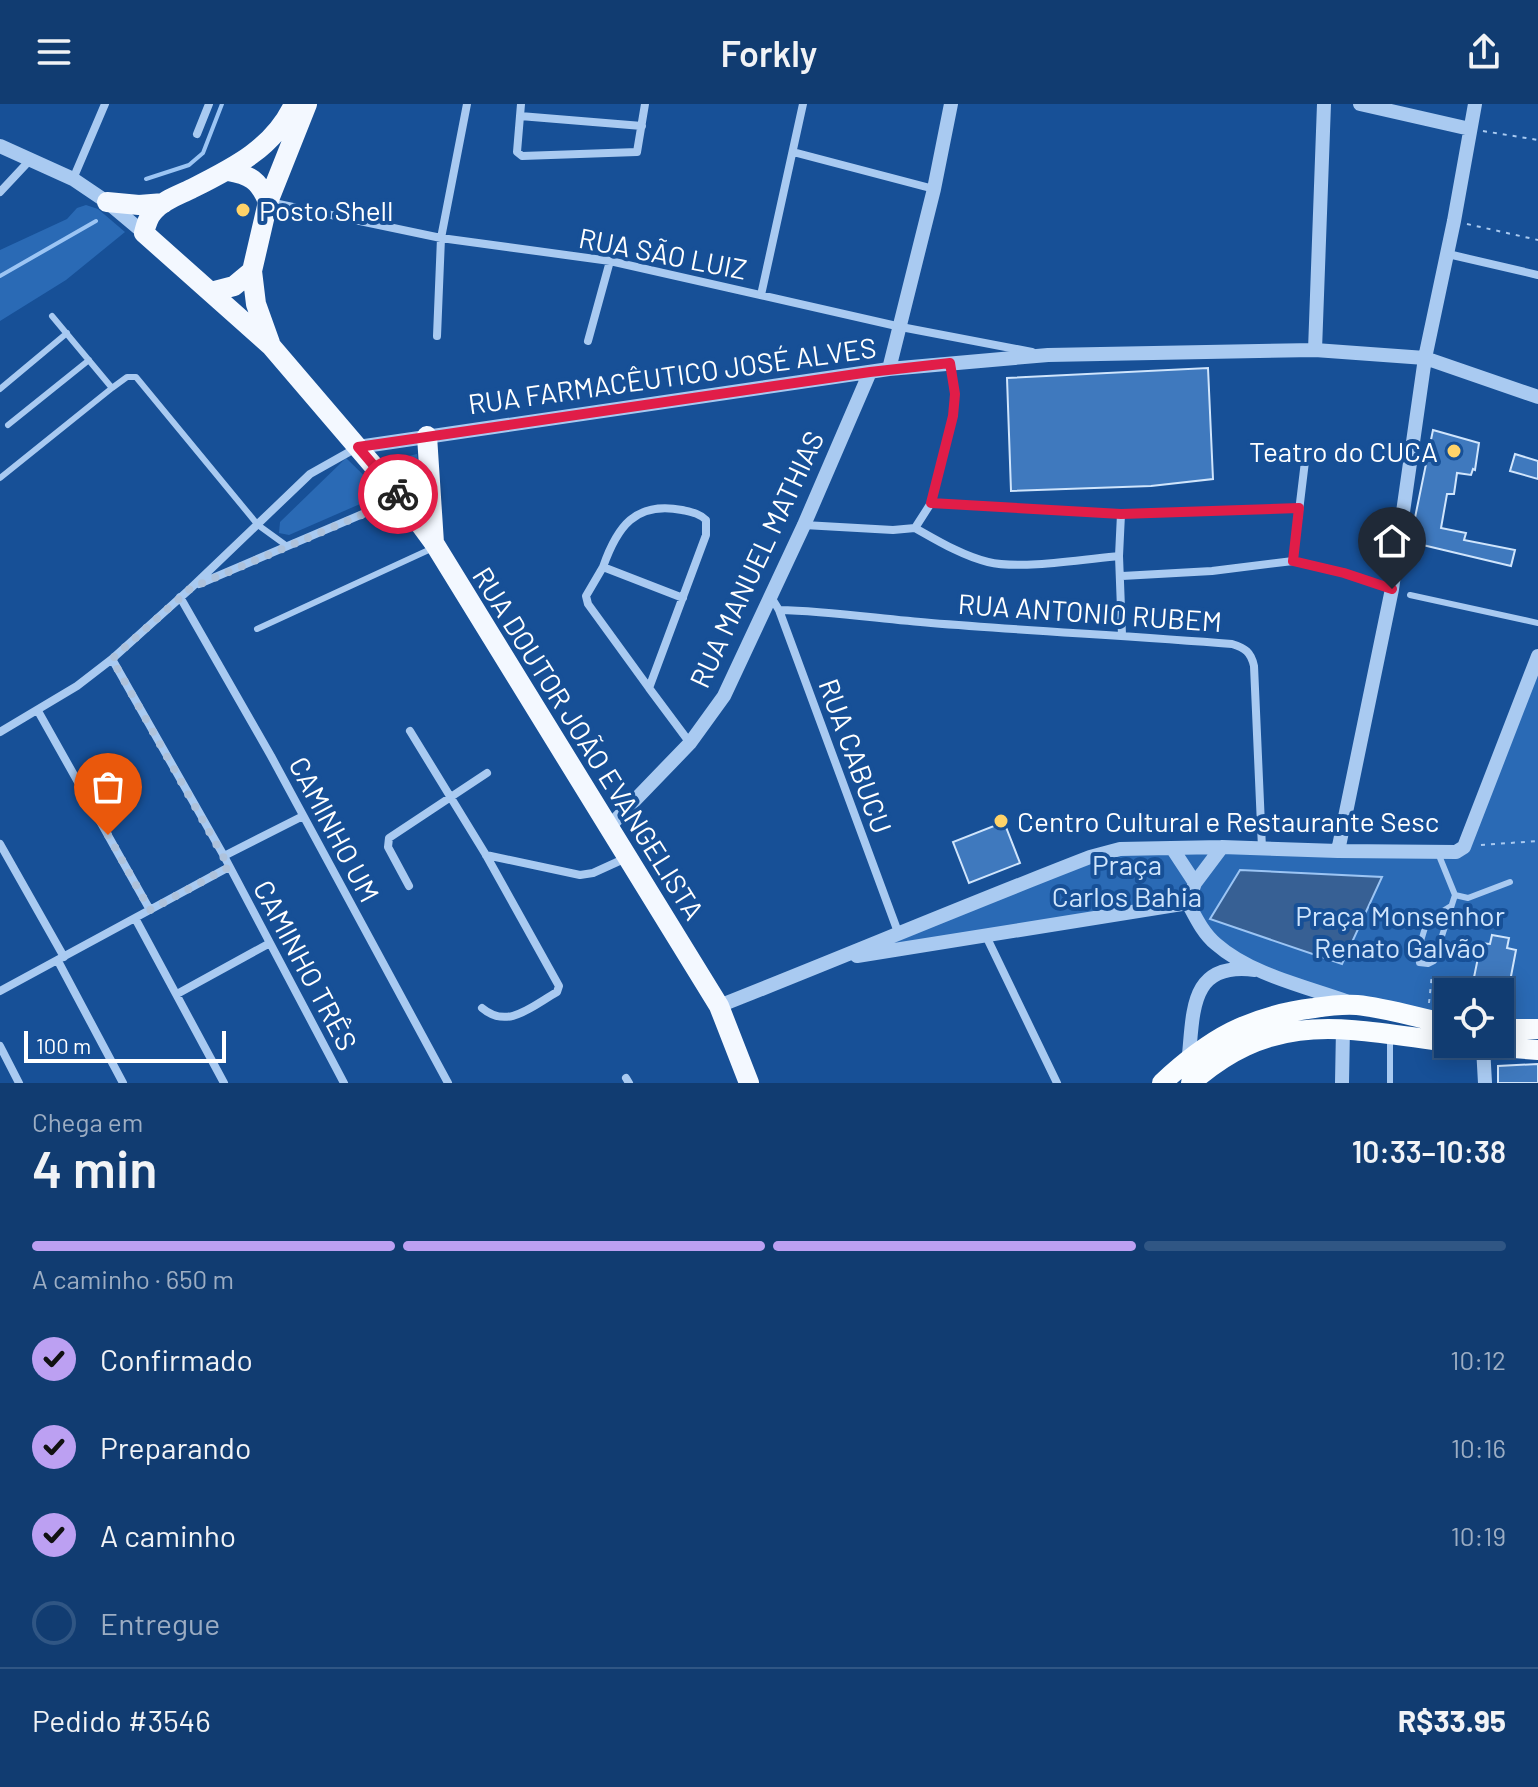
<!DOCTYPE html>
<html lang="pt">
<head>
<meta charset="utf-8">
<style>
	:root { --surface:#113c71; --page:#1a4376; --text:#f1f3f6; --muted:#9cadc3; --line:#305684; --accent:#bca0f2 }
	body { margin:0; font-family:Barlow,sans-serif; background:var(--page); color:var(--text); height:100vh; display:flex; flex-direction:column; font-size:30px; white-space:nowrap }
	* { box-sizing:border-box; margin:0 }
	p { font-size:26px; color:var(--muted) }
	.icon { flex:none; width:44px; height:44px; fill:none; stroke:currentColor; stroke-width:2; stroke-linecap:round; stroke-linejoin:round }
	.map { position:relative; height:979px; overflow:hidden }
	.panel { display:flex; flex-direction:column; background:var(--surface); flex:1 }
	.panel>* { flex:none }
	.buttons { position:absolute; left:1434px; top:874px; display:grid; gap:16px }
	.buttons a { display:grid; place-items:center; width:80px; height:80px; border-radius:0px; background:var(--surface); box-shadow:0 4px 20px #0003,0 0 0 2px var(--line); font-size:40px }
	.scale { position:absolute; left:24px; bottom:20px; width:202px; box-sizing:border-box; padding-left:8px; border:4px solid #fff; border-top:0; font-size:22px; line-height:28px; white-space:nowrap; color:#fff; -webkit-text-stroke:6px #175097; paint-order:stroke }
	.pin { position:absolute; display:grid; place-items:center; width:68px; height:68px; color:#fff; margin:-82px -34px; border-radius:50% 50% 50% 0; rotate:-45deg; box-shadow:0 0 8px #0007 }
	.pin .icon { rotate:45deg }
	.courier { position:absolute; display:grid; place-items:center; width:80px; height:80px; margin:-40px; border:6px solid #e11d48; border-radius:50%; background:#fff; color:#222; box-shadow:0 2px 10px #0007 }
	.headline em { font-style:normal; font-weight:600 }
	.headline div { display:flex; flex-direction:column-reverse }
	.headline { display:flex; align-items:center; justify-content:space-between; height:136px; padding:0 32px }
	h1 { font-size:52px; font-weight:600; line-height:60px }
	.bar { display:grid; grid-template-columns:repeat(4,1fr); gap:12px 8px; align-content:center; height:96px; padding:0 32px }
	.bar i { height:10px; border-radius:6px; background:var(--line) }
	.bar .active { background:var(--accent) }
	.bar p { grid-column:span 4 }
	.line { display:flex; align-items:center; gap:20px; padding:0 32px; border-top:2px solid var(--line) }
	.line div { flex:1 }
	ol { padding:0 32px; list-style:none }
	li { display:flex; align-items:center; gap:24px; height:88px }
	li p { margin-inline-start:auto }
	li .icon { padding:8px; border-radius:50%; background:var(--accent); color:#111; stroke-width:4 }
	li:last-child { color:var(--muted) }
	li i { width:44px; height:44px; border:4px solid var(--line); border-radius:50% }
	header { display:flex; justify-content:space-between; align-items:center; height:104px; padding:0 32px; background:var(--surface); font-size:36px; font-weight:600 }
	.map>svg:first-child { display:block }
</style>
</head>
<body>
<header><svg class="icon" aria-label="menu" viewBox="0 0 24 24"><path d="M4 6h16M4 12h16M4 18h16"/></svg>Forkly<svg class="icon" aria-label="share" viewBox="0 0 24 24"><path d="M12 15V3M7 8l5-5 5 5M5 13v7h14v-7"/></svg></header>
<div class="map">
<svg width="1538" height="979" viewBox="0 0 1538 979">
	<rect width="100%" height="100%" fill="#175097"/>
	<path fill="#2a6ab5" d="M86,101L98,105L125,128L66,176L0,217V146L67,115L77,104Z
		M417,350L423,402L383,358Z
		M346,354L383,390L289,431L279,429L280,418Z
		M1538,553V919L1500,920V888H1448V916L1358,898L1265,864L1217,838L1189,796L837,856L1090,753L1224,747L1456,749Z"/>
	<path fill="#376094" stroke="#9cc5f4" stroke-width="2" d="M1240,766L1382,773L1342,860L1210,815Z"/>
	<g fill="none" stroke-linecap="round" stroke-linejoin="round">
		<path stroke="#9cc5f4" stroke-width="4" d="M146,75L189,61L203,49L222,0
			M0,172L96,117"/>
	</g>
	<path fill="#3f79be" stroke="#d0e5fc" stroke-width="2" d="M1208,264L1213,375L1151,382L1011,387L1007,274Z
		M1433,326L1479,339L1475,366L1473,365L1471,371L1457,369L1454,390H1447L1441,424L1466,429L1464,436L1515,446L1511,462L1410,438Z
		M1515,350L1538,357V375L1510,367Z
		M1004,718L1020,759L969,779L953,738Z
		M1492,831L1509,834L1507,844L1516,846L1508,888H1471L1481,839L1490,840Z
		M1538,960V979H1498V962Z"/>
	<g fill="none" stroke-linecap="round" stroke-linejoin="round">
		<path stroke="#a9caf1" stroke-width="2" stroke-dasharray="4 6" stroke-linecap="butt" d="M1483,27L1538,36
			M1467,120L1538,136
			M1481,741L1538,737
			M1429,899L1432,870"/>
		<path stroke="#a9caf1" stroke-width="6" d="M52,212L112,284
			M0,285L67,229
			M8,321L89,256
			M0,374L112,284L127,273H136L258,421L287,442
			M1410,491L1538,519
			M257,525L433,444
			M1438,749L1455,791L1468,794L1510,778
			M1451,802L1427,817L1418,847L1419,859L1428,860L1434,857L1455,791
			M1390,934V979"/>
		<path stroke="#a9caf1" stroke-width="8" d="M521,0L517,48L522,52L637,48L645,0
			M520,12L642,22
			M197,30L209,0
			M793,48L934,85
			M73,75L105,0
			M0,88L30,56
			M269,98L441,134L610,157L901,223L1032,248
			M1448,150L1538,171
			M761,191L803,0
			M437,232L441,134L467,0
			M588,237L610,157
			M931,399L1121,410L1299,404
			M1121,410L1119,452L1122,531
			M804,421L893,426L915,424L931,399L953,312L955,290L950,259
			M915,424C938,437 963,452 988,458C1019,466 1086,455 1119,452
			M1293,457L1306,349
			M603,463C617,423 635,397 682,406C691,408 699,409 706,416V431L649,584L690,639
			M1122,472L1212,467L1293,457L1344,469L1392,485
			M199,480L400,394
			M180,493L271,652L448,979
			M771,493L779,506L898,828
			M779,506C830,507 880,515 931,519C1031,527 1132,532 1232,540C1245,544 1251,548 1254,562L1262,744
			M112,555L224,752L344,979
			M649,584L588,500L586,492L603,463L683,494
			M38,607L150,806
			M410,627L486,751L559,882L557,888C532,902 508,926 482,904
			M0,628L77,582L112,555L191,484L310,370L358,343
			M0,740L64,853
			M486,751L580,771L593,769L626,754
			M224,752L303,712
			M409,782L388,743L389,734L487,669
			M135,814L224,979
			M986,832L1057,979
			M58,857L123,979
			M0,887L229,763
			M177,890L270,839
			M0,942L19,979
			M626,974L629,979"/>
		<path stroke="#a9caf1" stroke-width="14" d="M1360,0L1470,25
			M0,42L73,75L107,98L144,129
			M1315,246L1324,0
			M889,265L934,85L951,0
			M358,343L889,265L1048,251L1315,246L1425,254L1538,293
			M608,724L690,639L724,592L804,421L870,268
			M1222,743L1195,779L1188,799C1196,814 1203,829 1216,840C1250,870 1304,882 1346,897
			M1172,744L1195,779
			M1338,747L1392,485L1425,254L1454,117L1475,0
			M857,852L1188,799
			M719,902C843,853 966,801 1090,753L1120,745L1222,743L1338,747L1456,748L1464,743L1538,552
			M1483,943L1485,979
			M1188,960C1194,911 1187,857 1255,866
			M1342,979L1343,924"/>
		<path stroke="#f3f8ff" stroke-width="20" d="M294,0C274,44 233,64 191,85C179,91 163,96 154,107C148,113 146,121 144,129L271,242L401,394L434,439L719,902L749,979
			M228,67C250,71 259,76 268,98
			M107,98L139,101L164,99
			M252,167L256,200L270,239
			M211,188L234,182L252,167L268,98L307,0
			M427,332L434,439"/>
		<path stroke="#f9fcff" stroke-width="20" d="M1500,925H1538
			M1462,940L1538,946
			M1162,979C1209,935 1249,912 1314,904C1327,902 1343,900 1357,901C1387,904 1418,914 1448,920
			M1191,979C1275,904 1346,925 1448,938"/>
	</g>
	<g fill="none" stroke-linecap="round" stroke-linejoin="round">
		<path stroke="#aec2db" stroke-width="8" stroke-dasharray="0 14.4" d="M108,731L150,806L229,763L112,555L191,484L401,394L398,390"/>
		<path stroke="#e11d48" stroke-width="10" d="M398,390L358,343L870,268L950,259L955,290L953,312L931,399L1121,410L1299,404L1293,457L1344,469L1392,485"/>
	</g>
	<g fill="#ffd369" stroke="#175097" stroke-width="3">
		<circle cx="243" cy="106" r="8"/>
		<circle cx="1454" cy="347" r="8"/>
		<circle cx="1001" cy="717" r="8"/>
	</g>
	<g text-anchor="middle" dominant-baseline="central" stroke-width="8" stroke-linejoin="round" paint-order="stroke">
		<g font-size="28" fill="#fff" stroke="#175097" text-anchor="start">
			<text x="259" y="106">Posto Shell</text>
			<text x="1438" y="347" text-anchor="end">Teatro do CUCA</text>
			<text x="1017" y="717">Centro Cultural e Restaurante Sesc</text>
		</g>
		<g font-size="28" fill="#fff" stroke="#175097">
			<text transform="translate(663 149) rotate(11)">RUA SÃO LUIZ</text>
			<text transform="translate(672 271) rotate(-8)">RUA FARMACÊUTICO JOSÉ ALVES</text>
			<text transform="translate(756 455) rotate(-65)">RUA MANUEL MATHIAS</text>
			<text transform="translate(1090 508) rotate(4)">RUA ANTONIO RUBEM</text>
			<text transform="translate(589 639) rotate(58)">RUA DOUTOR JOÃO EVANGELISTA</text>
			<text transform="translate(856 652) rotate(70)">RUA CABUCU</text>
			<text transform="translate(335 725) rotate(62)">CAMINHO UM</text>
			<text transform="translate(306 861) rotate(62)">CAMINHO TRÊS</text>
		</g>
		<g font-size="28" fill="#d0e5fc" stroke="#175097">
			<text x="1127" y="760">Praça<tspan x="1127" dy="32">Carlos Bahia</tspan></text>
			<text x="1400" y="811">Praça Monsenhor<tspan x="1400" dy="32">Renato Galvão</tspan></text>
		</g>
	</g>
</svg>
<div class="buttons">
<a><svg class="icon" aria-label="locate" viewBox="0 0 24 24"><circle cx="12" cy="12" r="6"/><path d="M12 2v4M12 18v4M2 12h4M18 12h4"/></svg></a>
</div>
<div class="scale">100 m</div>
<div class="pin" style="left:108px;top:731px;background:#ea580c"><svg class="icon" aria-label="bag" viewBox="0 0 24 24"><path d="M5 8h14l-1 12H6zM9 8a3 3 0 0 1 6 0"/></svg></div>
<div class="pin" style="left:1392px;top:485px;background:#1f2937"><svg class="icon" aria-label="home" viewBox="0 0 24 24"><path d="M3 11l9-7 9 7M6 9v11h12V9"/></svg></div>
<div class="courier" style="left:398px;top:390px"><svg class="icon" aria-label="bike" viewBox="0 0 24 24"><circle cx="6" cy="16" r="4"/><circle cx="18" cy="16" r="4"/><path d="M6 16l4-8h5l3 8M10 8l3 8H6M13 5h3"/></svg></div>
</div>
<section class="panel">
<div class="headline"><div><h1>4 min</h1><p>Chega em</p></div><em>10:33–10:38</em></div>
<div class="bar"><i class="active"></i><i class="active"></i><i class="active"></i><i></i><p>A caminho · 650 m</p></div>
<ol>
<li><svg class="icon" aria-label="check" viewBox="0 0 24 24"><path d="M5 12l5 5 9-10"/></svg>Confirmado<p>10:12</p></li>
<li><svg class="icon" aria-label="check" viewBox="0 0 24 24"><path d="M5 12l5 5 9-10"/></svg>Preparando<p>10:16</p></li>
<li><svg class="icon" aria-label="check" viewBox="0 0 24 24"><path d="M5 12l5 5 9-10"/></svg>A caminho<p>10:19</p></li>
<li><i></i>Entregue</li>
</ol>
<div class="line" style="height:104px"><div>Pedido #3546</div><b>R$33.95</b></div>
</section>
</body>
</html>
